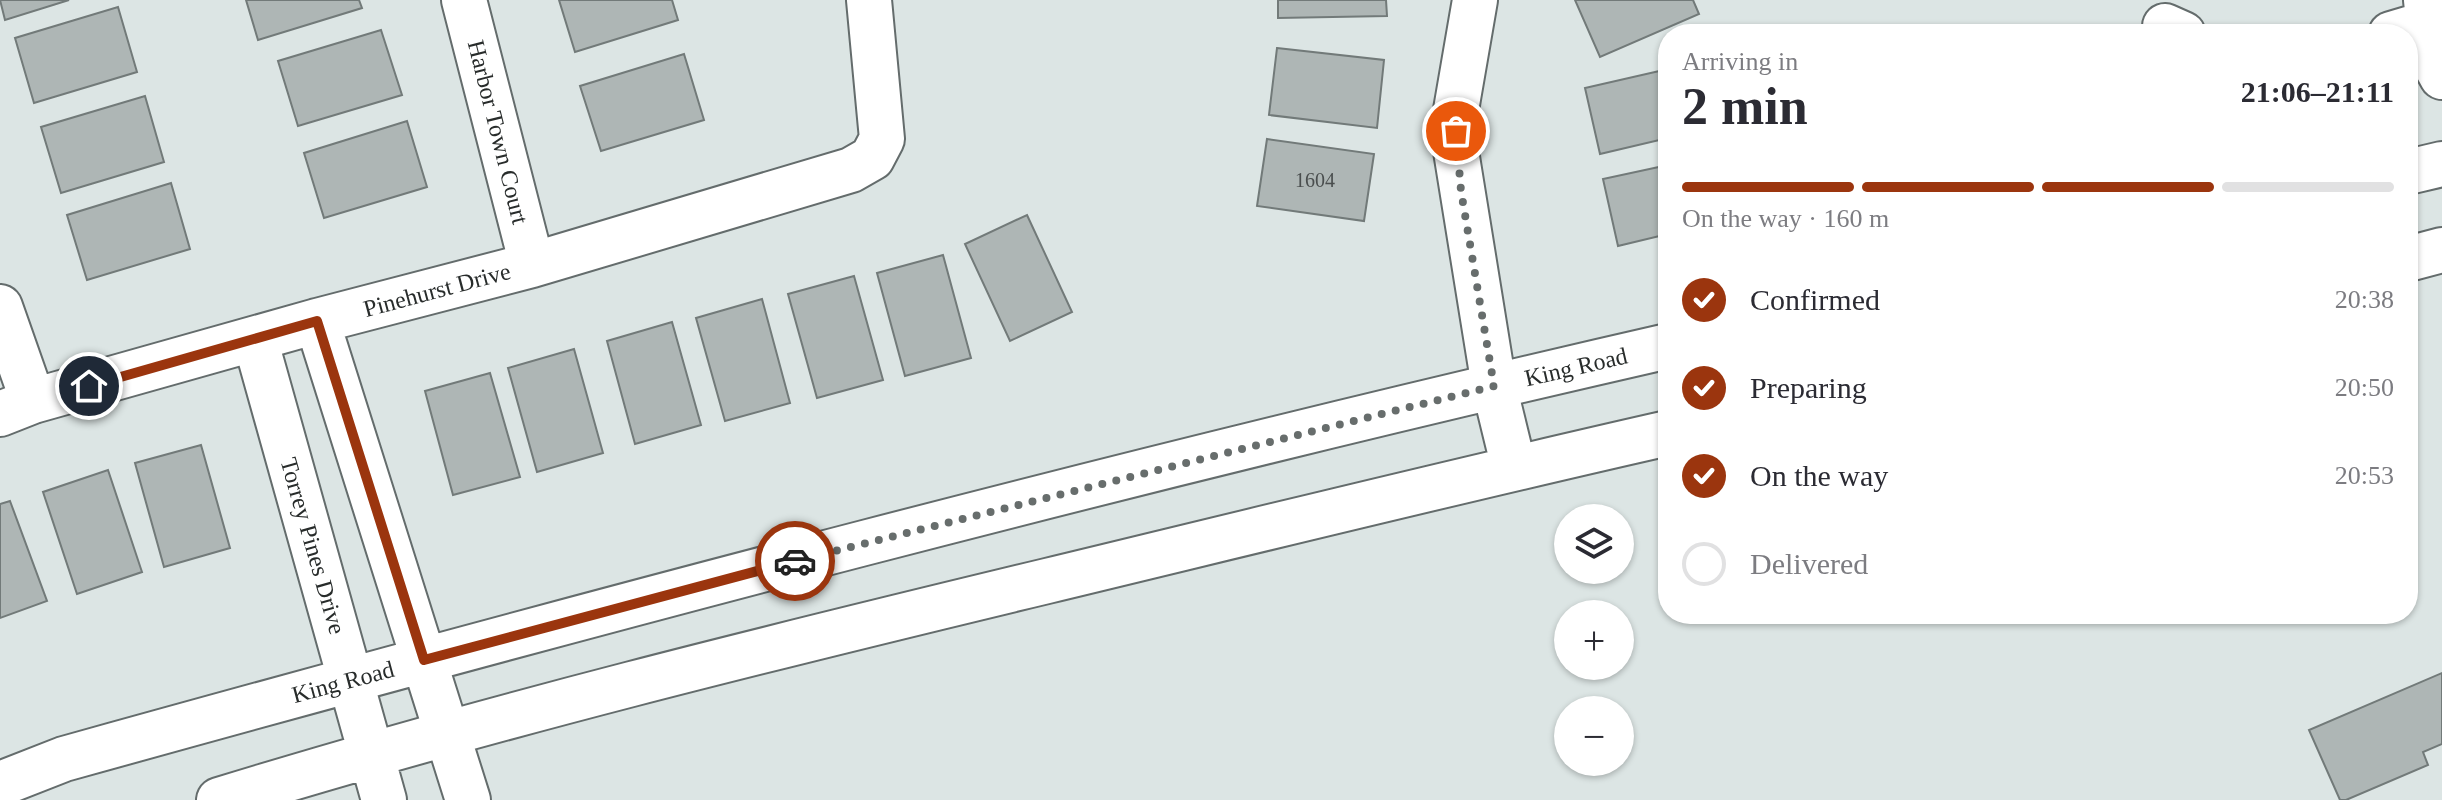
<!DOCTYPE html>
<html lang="en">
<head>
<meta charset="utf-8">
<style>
	:root { --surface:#fff; --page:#f7f7f7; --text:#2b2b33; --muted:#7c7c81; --line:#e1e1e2; --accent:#9b350e }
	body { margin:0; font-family:Georgia,serif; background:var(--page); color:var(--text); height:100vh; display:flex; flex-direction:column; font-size:30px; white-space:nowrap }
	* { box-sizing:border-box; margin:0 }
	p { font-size:26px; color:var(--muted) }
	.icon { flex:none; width:44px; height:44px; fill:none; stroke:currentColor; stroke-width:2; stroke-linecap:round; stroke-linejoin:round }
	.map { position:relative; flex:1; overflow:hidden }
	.details { position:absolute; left:1658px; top:24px; width:760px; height:600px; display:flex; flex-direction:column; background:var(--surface); border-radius:32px; box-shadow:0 2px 6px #0004 }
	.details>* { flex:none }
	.fabs { position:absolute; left:1554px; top:504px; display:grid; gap:16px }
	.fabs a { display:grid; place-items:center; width:80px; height:80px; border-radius:50%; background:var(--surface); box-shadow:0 2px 6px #0004; font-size:40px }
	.pin { position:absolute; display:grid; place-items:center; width:68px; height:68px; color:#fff; margin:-34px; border:4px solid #fff; border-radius:50%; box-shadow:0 2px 8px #0007 }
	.courier { position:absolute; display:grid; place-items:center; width:80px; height:80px; margin:-40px; border:6px solid #9b350e; border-radius:50%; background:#fff; color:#222; box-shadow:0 2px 10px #0007 }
	.headline em { font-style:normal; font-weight:700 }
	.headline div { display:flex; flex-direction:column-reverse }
	.headline { display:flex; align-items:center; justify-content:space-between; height:136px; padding:0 24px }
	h1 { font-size:52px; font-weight:700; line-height:60px }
	.bar { display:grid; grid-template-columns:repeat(4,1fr); gap:12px 8px; align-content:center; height:96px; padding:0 24px }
	.bar i { height:10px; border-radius:6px; background:var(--line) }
	.bar .selected { background:var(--accent) }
	.bar p { grid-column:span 4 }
	ol { padding:0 24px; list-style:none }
	li { display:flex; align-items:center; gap:24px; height:88px }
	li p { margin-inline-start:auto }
	li .icon { padding:8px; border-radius:50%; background:var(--accent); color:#fff; stroke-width:4 }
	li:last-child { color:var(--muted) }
	li i { width:44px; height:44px; border:4px solid var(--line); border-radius:50% }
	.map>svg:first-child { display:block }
</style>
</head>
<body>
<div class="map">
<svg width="2442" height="800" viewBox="0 0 2442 800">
	<rect width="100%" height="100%" fill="#dce5e4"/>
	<path fill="#aeb6b5" stroke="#727a79" stroke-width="2" d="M0,0H69L5,20Z
		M246,0H359L362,8L258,40Z
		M559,0H672L678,20L575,52Z
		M1278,0H1386L1387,16L1278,18Z
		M1575,0H1693L1699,14L1600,57Z
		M118,7L137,72L34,103L15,38Z
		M381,30L402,95L298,126L278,61Z
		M1277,48L1384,60L1377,128L1269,115Z
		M684,54L704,120L601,151L580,86Z
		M1668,69V138L1600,154L1585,88Z
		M145,96L164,162L61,193L41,127Z
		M407,121L427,187L324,218L304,153Z
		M1267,139L1374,154L1364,221L1257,206Z
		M1668,165V234L1618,246L1603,179Z
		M171,183L190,249L87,280L67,215Z
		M1027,215L1072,312L1010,341L965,244Z
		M943,255L971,358L905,376L877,273Z
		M854,276L883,380L817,398L788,294Z
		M762,299L790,403L725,421L696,318Z
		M672,322L701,425L635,444L607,341Z
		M574,349L603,453L537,472L508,368Z
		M490,373L520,477L453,495L425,391Z
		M201,445L230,548L164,567L135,463Z
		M108,470L142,572L77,594L43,492Z
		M10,501L47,601L0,618V504Z
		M2442,673V744L2423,752L2428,765L2346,800H2340L2309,730Z"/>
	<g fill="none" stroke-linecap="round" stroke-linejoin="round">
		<g stroke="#646c6c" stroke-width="48">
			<path id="minor" d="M464,0L532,265
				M1475,0L1456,110V151L1494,386L1514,468
				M2426,0L2432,59L2442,77
				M2165,26L2183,34
				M2391,34L2428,23
				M2408,172L2442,164
				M2408,259L2442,250
				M0,307L33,401
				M317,321L468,800
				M255,339L384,800
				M0,414L33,401L317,321L532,265L851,170L872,158L882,139L869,0
				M0,784L64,759C596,611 1130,469 1668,346
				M219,800C492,716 769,648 1047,581C1254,531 1460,480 1668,433"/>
		</g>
		<use href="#minor" stroke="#fff" stroke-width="44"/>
	</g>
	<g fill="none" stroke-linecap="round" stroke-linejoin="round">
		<path stroke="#676d6c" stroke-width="8" stroke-dasharray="0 14.4" d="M795,561L1494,386L1461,191L1456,131"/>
		<path stroke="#9b350e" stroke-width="10" d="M89,386L317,321L424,660L795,561"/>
	</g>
	<g text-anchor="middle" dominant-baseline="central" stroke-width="6" stroke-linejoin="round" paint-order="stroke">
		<g font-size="20" fill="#4a4e4e">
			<text x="1315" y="180">1604</text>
		</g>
		<g font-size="24" fill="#282c2b" stroke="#fff">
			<text transform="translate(498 132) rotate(76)">Harbor Town Court</text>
			<text transform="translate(437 290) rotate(-15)">Pinehurst Drive</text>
			<text transform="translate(1576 367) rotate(-13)">King Road</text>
			<text transform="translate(313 546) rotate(74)">Torrey Pines Drive</text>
			<text transform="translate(343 682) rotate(-15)">King Road</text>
		</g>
	</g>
</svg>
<div class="fabs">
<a><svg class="icon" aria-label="layers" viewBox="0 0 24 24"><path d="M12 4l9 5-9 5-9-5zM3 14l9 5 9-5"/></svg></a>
<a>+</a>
<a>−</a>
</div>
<div class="pin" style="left:1456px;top:131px;background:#ea580c"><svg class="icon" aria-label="bag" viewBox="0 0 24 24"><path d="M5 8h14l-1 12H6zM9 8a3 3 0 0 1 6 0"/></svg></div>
<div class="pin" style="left:89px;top:386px;background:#1f2937"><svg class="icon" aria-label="home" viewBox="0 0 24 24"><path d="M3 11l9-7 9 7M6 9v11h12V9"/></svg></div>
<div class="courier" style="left:795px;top:561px"><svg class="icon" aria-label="car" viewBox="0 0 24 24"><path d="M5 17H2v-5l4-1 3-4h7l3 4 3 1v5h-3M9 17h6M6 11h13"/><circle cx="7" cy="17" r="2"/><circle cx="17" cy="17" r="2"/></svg></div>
<section class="details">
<div class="headline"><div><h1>2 min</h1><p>Arriving in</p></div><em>21:06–21:11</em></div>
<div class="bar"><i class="selected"></i><i class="selected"></i><i class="selected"></i><i></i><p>On the way · 160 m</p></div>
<ol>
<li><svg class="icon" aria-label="check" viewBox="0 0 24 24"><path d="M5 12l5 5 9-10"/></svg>Confirmed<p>20:38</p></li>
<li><svg class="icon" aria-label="check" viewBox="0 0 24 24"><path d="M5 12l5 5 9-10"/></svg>Preparing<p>20:50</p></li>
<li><svg class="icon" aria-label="check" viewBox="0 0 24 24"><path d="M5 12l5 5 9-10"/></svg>On the way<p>20:53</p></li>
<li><i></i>Delivered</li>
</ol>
</section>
</div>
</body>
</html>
